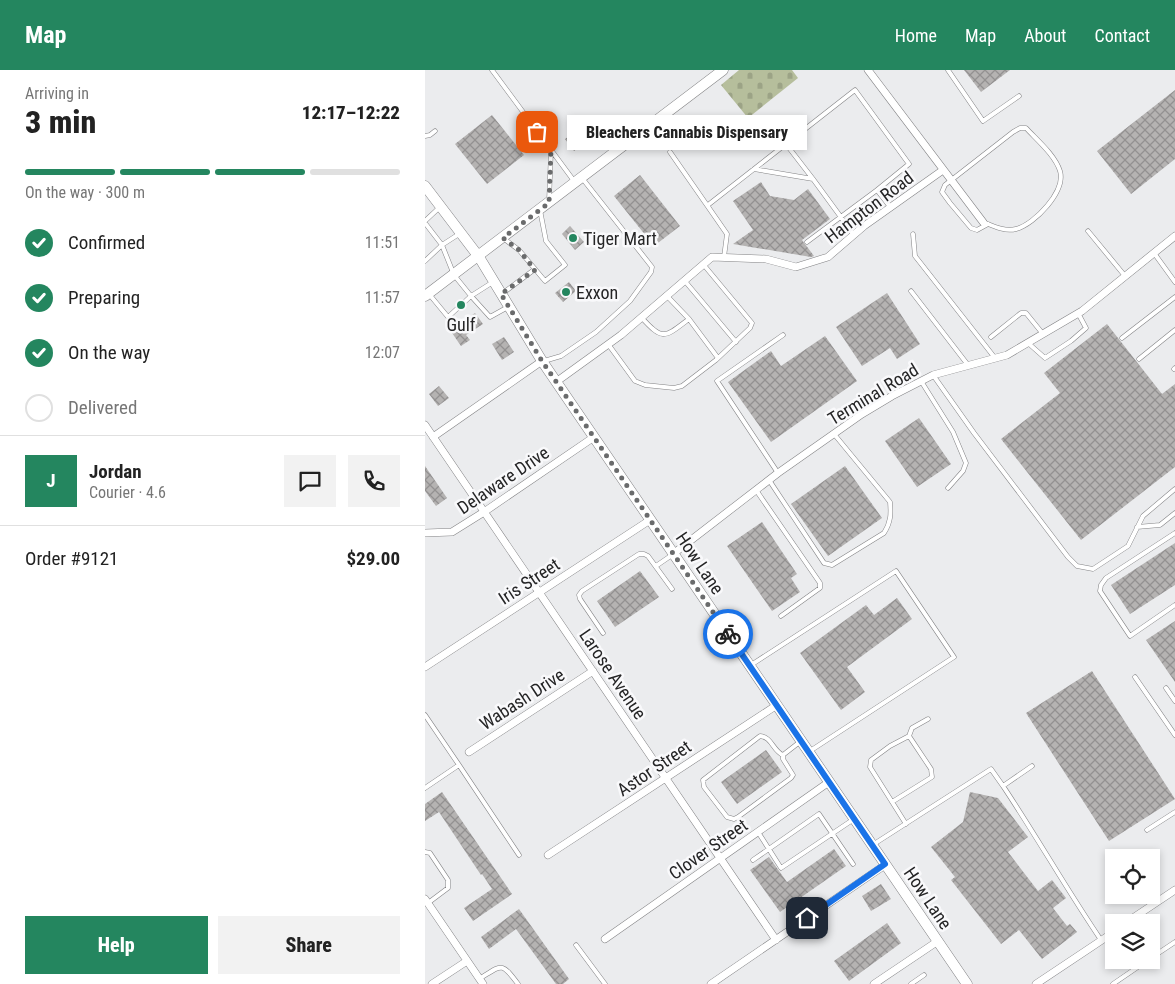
<!DOCTYPE html>
<html lang="en">
<head>
<meta charset="utf-8">
<style>
	:root { --surface:#fff; --page:#f2f2f2; --text:#222; --muted:#767676; --line:#e0e0e0; --accent:#24865f }
	body { margin:0; font-family:"Roboto Condensed",sans-serif; background:var(--page); color:var(--text); height:100vh; display:flex; flex-direction:column; font-size:19px; white-space:nowrap }
	* { box-sizing:border-box; margin:0 }
	p { font-size:16px; color:var(--muted) }
	.icon { flex:none; width:28px; height:28px; fill:none; stroke:currentColor; stroke-width:2; stroke-linecap:round; stroke-linejoin:round }
	.map { position:relative; flex:1; overflow:hidden }
	.sheet { display:flex; flex-direction:column; background:var(--surface); width:425px }
	.sheet>* { flex:none }
	.fabs { position:absolute; left:680px; top:779px; display:grid; gap:10px }
	.fabs a { display:grid; place-items:center; width:55px; height:55px; border-radius:0px; background:var(--surface); box-shadow:0 2px 8px #0003; font-size:25px }
	.pin { position:absolute; display:grid; place-items:center; width:42px; height:42px; color:#fff; margin:-21px; border-radius:10px; box-shadow:0 2px 8px #0006 }
	.courier { position:absolute; display:grid; place-items:center; width:50px; height:50px; margin:-25px; border:4px solid #1a73e8; border-radius:50%; background:#fff; color:#222; box-shadow:0 1px 6px #0007 }
	.bubble { position:absolute; height:35px; border-radius:0px; background:var(--surface); box-shadow:0 2px 8px #0003; font-size:16px; font-weight:800; line-height:35px; text-align:center }
	.summary em { font-style:normal; font-weight:800 }
	.summary div { display:flex; flex-direction:column-reverse }
	.summary { display:flex; align-items:center; justify-content:space-between; height:85px; padding:0 25px }
	h1 { font-size:32px; font-weight:800; line-height:38px }
	.bar { display:grid; grid-template-columns:repeat(4,1fr); gap:8px 5px; align-content:center; height:60px; padding:0 25px }
	.bar i { height:6px; border-radius:4px; background:var(--line) }
	.bar .selected { background:var(--accent) }
	.bar p { grid-column:span 4 }
	.line { display:flex; align-items:center; gap:12px; padding:0 25px; border-top:1px solid var(--line) }
	.line div { flex:1 }
	.round { display:grid; place-items:center; flex:none; width:52px; height:52px; border-radius:0px; background:var(--page) }
	ol { padding:0 25px; list-style:none }
	li { display:flex; align-items:center; gap:15px; height:55px }
	li p { margin-inline-start:auto }
	li .icon { padding:5px; border-radius:50%; background:var(--accent); color:#fff; stroke-width:4 }
	li:last-child { color:var(--muted) }
	li i { width:28px; height:28px; border:2px solid var(--line); border-radius:50% }
	.action { display:flex; gap:10px; margin-top:auto; padding:10px 25px }
	.action a { flex:1; height:58px; border-radius:0px; background:var(--accent); color:#fff; font-size:20px; font-weight:800; line-height:58px; text-align:center }
	.action a+a { background:var(--page); color:var(--text) }
	header { display:flex; align-items:center; gap:30px; box-sizing:border-box; height:70px; padding:0 25px; background:var(--accent); color:#fff }
	header strong { font-size:24px }
	nav { display:flex; gap:28px; margin-inline-start:auto; font-size:18px }
	main { display:flex; flex:1; min-height:0 }
	.map>svg:first-child { display:block }
</style>
</head>
<body>
<header>
<strong>Map</strong>
<nav><a>Home</a><a>Map</a><a>About</a><a>Contact</a></nav>
</header>
<main>
<section class="sheet">
<div class="summary"><div><h1>3 min</h1><p>Arriving in</p></div><em>12:17–12:22</em></div>
<div class="bar"><i class="selected"></i><i class="selected"></i><i class="selected"></i><i></i><p>On the way · 300 m</p></div>
<ol>
<li><svg class="icon" aria-label="check" viewBox="0 0 24 24"><path d="M5 12l5 5 9-10"/></svg>Confirmed<p>11:51</p></li>
<li><svg class="icon" aria-label="check" viewBox="0 0 24 24"><path d="M5 12l5 5 9-10"/></svg>Preparing<p>11:57</p></li>
<li><svg class="icon" aria-label="check" viewBox="0 0 24 24"><path d="M5 12l5 5 9-10"/></svg>On the way<p>12:07</p></li>
<li><i></i>Delivered</li>
</ol>
<div class="line" style="height:90px"><b class="round" style="background:var(--accent);color:#fff">J</b><div><b>Jordan</b><p>Courier · 4.6</p></div><a class="round"><svg class="icon" aria-label="chat" viewBox="0 0 24 24"><path d="M4 5h16v11H9l-5 4z"/></svg></a><a class="round"><svg class="icon" aria-label="phone" viewBox="0 0 24 24"><path d="M5 4h4l2 5-3 2q2 4 5 5l2-3 5 2v4C11 20 4 13 5 4z"/></svg></a></div>
<div class="line" style="height:65px"><div>Order #9121</div><b>$29.00</b></div>
<div class="action"><a>Help</a><a>Share</a></div>
</section>
<div class="map">
<svg width="750" height="914" viewBox="0 0 750 914">
	<defs>
		<pattern id="cemetery-stones" width="16" height="16" patternUnits="userSpaceOnUse" patternTransform="scale(1.25)"><rect width="16" height="16" fill="#b6be9c"/><path d="M2 7V4a2 2 0 0 1 4 0v3zM10 15v-3a2 2 0 0 1 4 0v3z" fill="#9ca386"/></pattern>
		<pattern id="building-cross-hatch" width="8" height="8" patternUnits="userSpaceOnUse" patternTransform="scale(1.25)"><rect width="8" height="8" fill="#b5b3b2"/><path d="M0 0l8 8M0 8l8-8" fill="none" stroke="#939191"/></pattern>
	</defs>
	<rect width="100%" height="100%" fill="#ebecee"/>
	<path fill="url(#cemetery-stones)" d="M314,0H367L373,8L323,48L296,15Z"/>
	<path fill="url(#building-cross-hatch)" d="M539,0H585L556,22Z
		M750,20V89L706,124L672,81Z
		M67,45L99,85L62,114L30,74Z
		M155,58L164,70L149,81L140,69Z
		M215,105L255,156L229,176L189,126Z
		M336,112L345,126L369,130L383,119L405,149L377,170L389,186L386,187L308,174L328,160L308,131Z
		M145,156L159,172L150,180L137,164Z
		M144,212L151,221L138,232L130,223Z
		M462,223L495,274L472,289L465,278L437,296L411,257Z
		M50,243L58,254L41,265L45,270L36,276L25,260Z
		M682,254L737,324L750,314V397L656,470L576,369L635,323L619,303Z
		M400,266L432,311L346,372L303,312L346,281L356,296Z
		M79,267L89,282L77,290L67,274Z
		M14,316L24,328L13,336L4,324Z
		M494,348L526,394L492,417L460,371Z
		M0,396L22,428L11,436L0,421Z
		M420,396L457,448L403,486L366,434Z
		M337,452L372,504L366,508L375,522L347,541L302,476Z
		M750,473V515L705,544L686,515Z
		M215,501L234,527L190,557L172,531Z
		M472,528L487,549L422,597L440,622L416,640L375,583L441,535L449,545Z
		M750,551V612L721,570Z
		M667,601L750,729L684,771L601,643Z
		M341,680L357,702L312,734L296,712Z
		M17,722L87,824L48,851L39,838L67,819L57,804L56,805L14,742L0,751V734Z
		M545,722L573,728L603,767L583,782L613,821L627,810L641,828L628,838L642,856L645,854L652,862L617,889L594,860L576,874L526,810L530,807L506,777L538,752Z
		M409,779L421,796L355,842L325,800L344,787L362,812Z
		M456,814L466,829L446,841L437,826Z
		M94,839L144,909L138,914H131L91,859L64,879L56,867Z
		M462,853L476,873L424,911L409,891Z"/>
	<g fill="none" stroke-linecap="round" stroke-linejoin="round">
		<g stroke="#838385" stroke-width="5">
			<path id="lane" d="M67,0L149,111
				M523,0L558,51L594,26
				M0,66L5,65L10,61
				M361,74L388,109
				M245,82L302,164L299,187
				M329,99L388,109L429,165
				M124,131L126,81
				M283,135L430,20L484,94L452,120L466,138
				M0,151L15,137
				M558,152C568,156 580,162 591,159C610,154 641,121 635,101C630,85 612,70 601,58H595L588,62L520,115L517,122L525,133L546,158L552,160L563,154
				M0,153L17,175L34,164
				M663,161L700,206
				M488,164L490,186L570,288
				M78,168L94,180L120,211L140,195L121,171L115,140
				M382,172L452,120
				M729,183L750,212
				M0,191L17,175L29,205L46,226L23,247L4,224
				M259,210L311,272
				M68,212L46,226L65,247L83,237
				M486,221L543,295
				M78,223L110,199
				M216,247C238,271 239,268 264,249L241,225
				M264,249L293,288
				M566,267L596,243H601L618,264
				M697,268L750,227
				M603,273L620,288L646,271L661,258L653,243
				M183,274L210,311L220,315L249,318L257,316L291,290L325,258L327,253L278,194
				M714,289L750,260
				M119,291L136,286L171,262L205,231L226,202L227,197L157,108
				M749,299L750,298
				M508,305L549,363L643,487L652,496L668,499L703,476L718,446L750,419
				M496,311L528,362L541,393L538,401L523,418
				M353,403L292,311L358,265
				M344,410L399,493L407,495L459,463C466,452 466,444 465,432L409,364
				M331,420L395,513V518L356,546
				M712,457L735,455L750,443
				M750,463L681,508L676,515L675,521L705,566L750,535
				M231,496L247,485
				M178,563L155,529L154,525L157,521L214,484H219L223,486L247,519
				M326,595L471,501L529,587L385,681
				M710,607L750,665
				M741,618L750,631
				M0,645L34,695
				M335,666C347,667 348,681 358,685V689L368,705L366,708L313,747L309,749L302,747L279,717L278,710Z
				M484,666L487,658L503,649
				M358,685L376,671
				M578,716C612,767 642,820 676,870
				M0,718L34,695L94,785
				M467,732L507,707L506,699L484,666L465,676L446,690L445,697L481,754
				M722,760L750,742
				M333,762L356,798L429,749
				M449,774L566,699L578,716L607,696
				M0,782L5,783L23,810V818L3,833
				M328,790L394,744L428,794
				M151,875L180,914
				M726,888L750,872
				M54,909C77,895 76,891 93,914
				M486,914L499,905
				M688,914L723,890"/>
		</g>
		<g stroke="#838385" stroke-width="8">
			<path id="street" d="M443,0L558,152
				M131,312L196,265L287,187L341,189L371,197L403,187L439,156L518,100
				M0,355L351,870
				M8,367L117,291
				M0,463L27,462L59,442L169,367
				M248,484L353,403L437,344L467,326L508,305L582,285L657,241L750,166
				M0,597L225,450
				M44,682L168,601
				M123,785L352,635
				M0,829L58,914
				M702,852L750,820
				M180,869L404,712
				M7,914L42,891
				M286,914L460,795
				M449,914L513,871
				M611,914L689,862"/>
		</g>
		<g stroke="#838385" stroke-width="11">
			<path id="secondary" d="M0,116L54,187L117,291L542,914
				M0,226L298,0"/>
		</g>
		<use href="#lane" stroke="#fff" stroke-width="4"/>
		<use href="#street" stroke="#fff" stroke-width="7"/>
		<use href="#secondary" stroke="#fff" stroke-width="10"/>
	</g>
	<g fill="none" stroke-linecap="round" stroke-linejoin="round">
		<path stroke="#6a6b6c" stroke-width="5" stroke-dasharray="0 9" d="M112,62L126,80L124,133L78,168L94,180L110,200L76,224L117,291L303,564"/>
		<path stroke="#1a73e8" stroke-width="6" d="M303,564L460,794L382,848"/>
	</g>
	<g fill="#24865f" stroke="#f9f9fb" stroke-width="2">
		<circle cx="148" cy="168" r="5"/>
		<circle cx="141" cy="222" r="5"/>
		<circle cx="36" cy="235" r="5"/>
	</g>
	<g text-anchor="middle" dominant-baseline="central" stroke-width="5" stroke-linejoin="round" paint-order="stroke">
		<g font-size="18" fill="#252526" stroke="#f9f9fb">
			<text transform="translate(444 137) rotate(-37)">Hampton Road</text>
			<text transform="translate(448 324) rotate(-31)">Terminal Road</text>
			<text transform="translate(78 410) rotate(-34)">Delaware Drive</text>
			<text transform="translate(275 493) rotate(56)">How Lane</text>
			<text transform="translate(104 511) rotate(-33)">Iris Street</text>
			<text transform="translate(188 604) rotate(56)">Larose Avenue</text>
			<text transform="translate(97 629) rotate(-33)">Wabash Drive</text>
			<text transform="translate(229 698) rotate(-34)">Astor Street</text>
			<text transform="translate(283 779) rotate(-35)">Clover Street</text>
			<text transform="translate(503 828) rotate(56)">How Lane</text>
		</g>
		<g font-size="18" fill="#252526" stroke="#f9f9fb" text-anchor="start">
			<text x="158" y="168">Tiger Mart</text>
			<text x="151" y="222">Exxon</text>
			<text x="36" y="254" text-anchor="middle">Gulf</text>
		</g>
	</g>
</svg>
<div class="fabs">
<a><svg class="icon" aria-label="locate" viewBox="0 0 24 24"><circle cx="12" cy="12" r="6"/><path d="M12 2v4M12 18v4M2 12h4M18 12h4"/></svg></a>
<a><svg class="icon" aria-label="layers" viewBox="0 0 24 24"><path d="M12 4l9 5-9 5-9-5zM3 14l9 5 9-5"/></svg></a>
</div>
<div class="pin" style="left:112px;top:62px;background:#ea580c"><svg class="icon" aria-label="bag" viewBox="0 0 24 24"><path d="M5 8h14l-1 12H6zM9 8a3 3 0 0 1 6 0"/></svg></div>
<div class="pin" style="left:382px;top:848px;background:#1f2937"><svg class="icon" aria-label="home" viewBox="0 0 24 24"><path d="M3 11l9-7 9 7M6 9v11h12V9"/></svg></div>
<div class="courier" style="left:303px;top:564px"><svg class="icon" aria-label="bike" viewBox="0 0 24 24"><circle cx="6" cy="16" r="4"/><circle cx="18" cy="16" r="4"/><path d="M6 16l4-8h5l3 8M10 8l3 8H6M13 5h3"/></svg></div>
<div class="bubble" style="left:142px;top:45px;width:240px">Bleachers Cannabis Dispensary</div>
</div>
</main>
</body>
</html>
